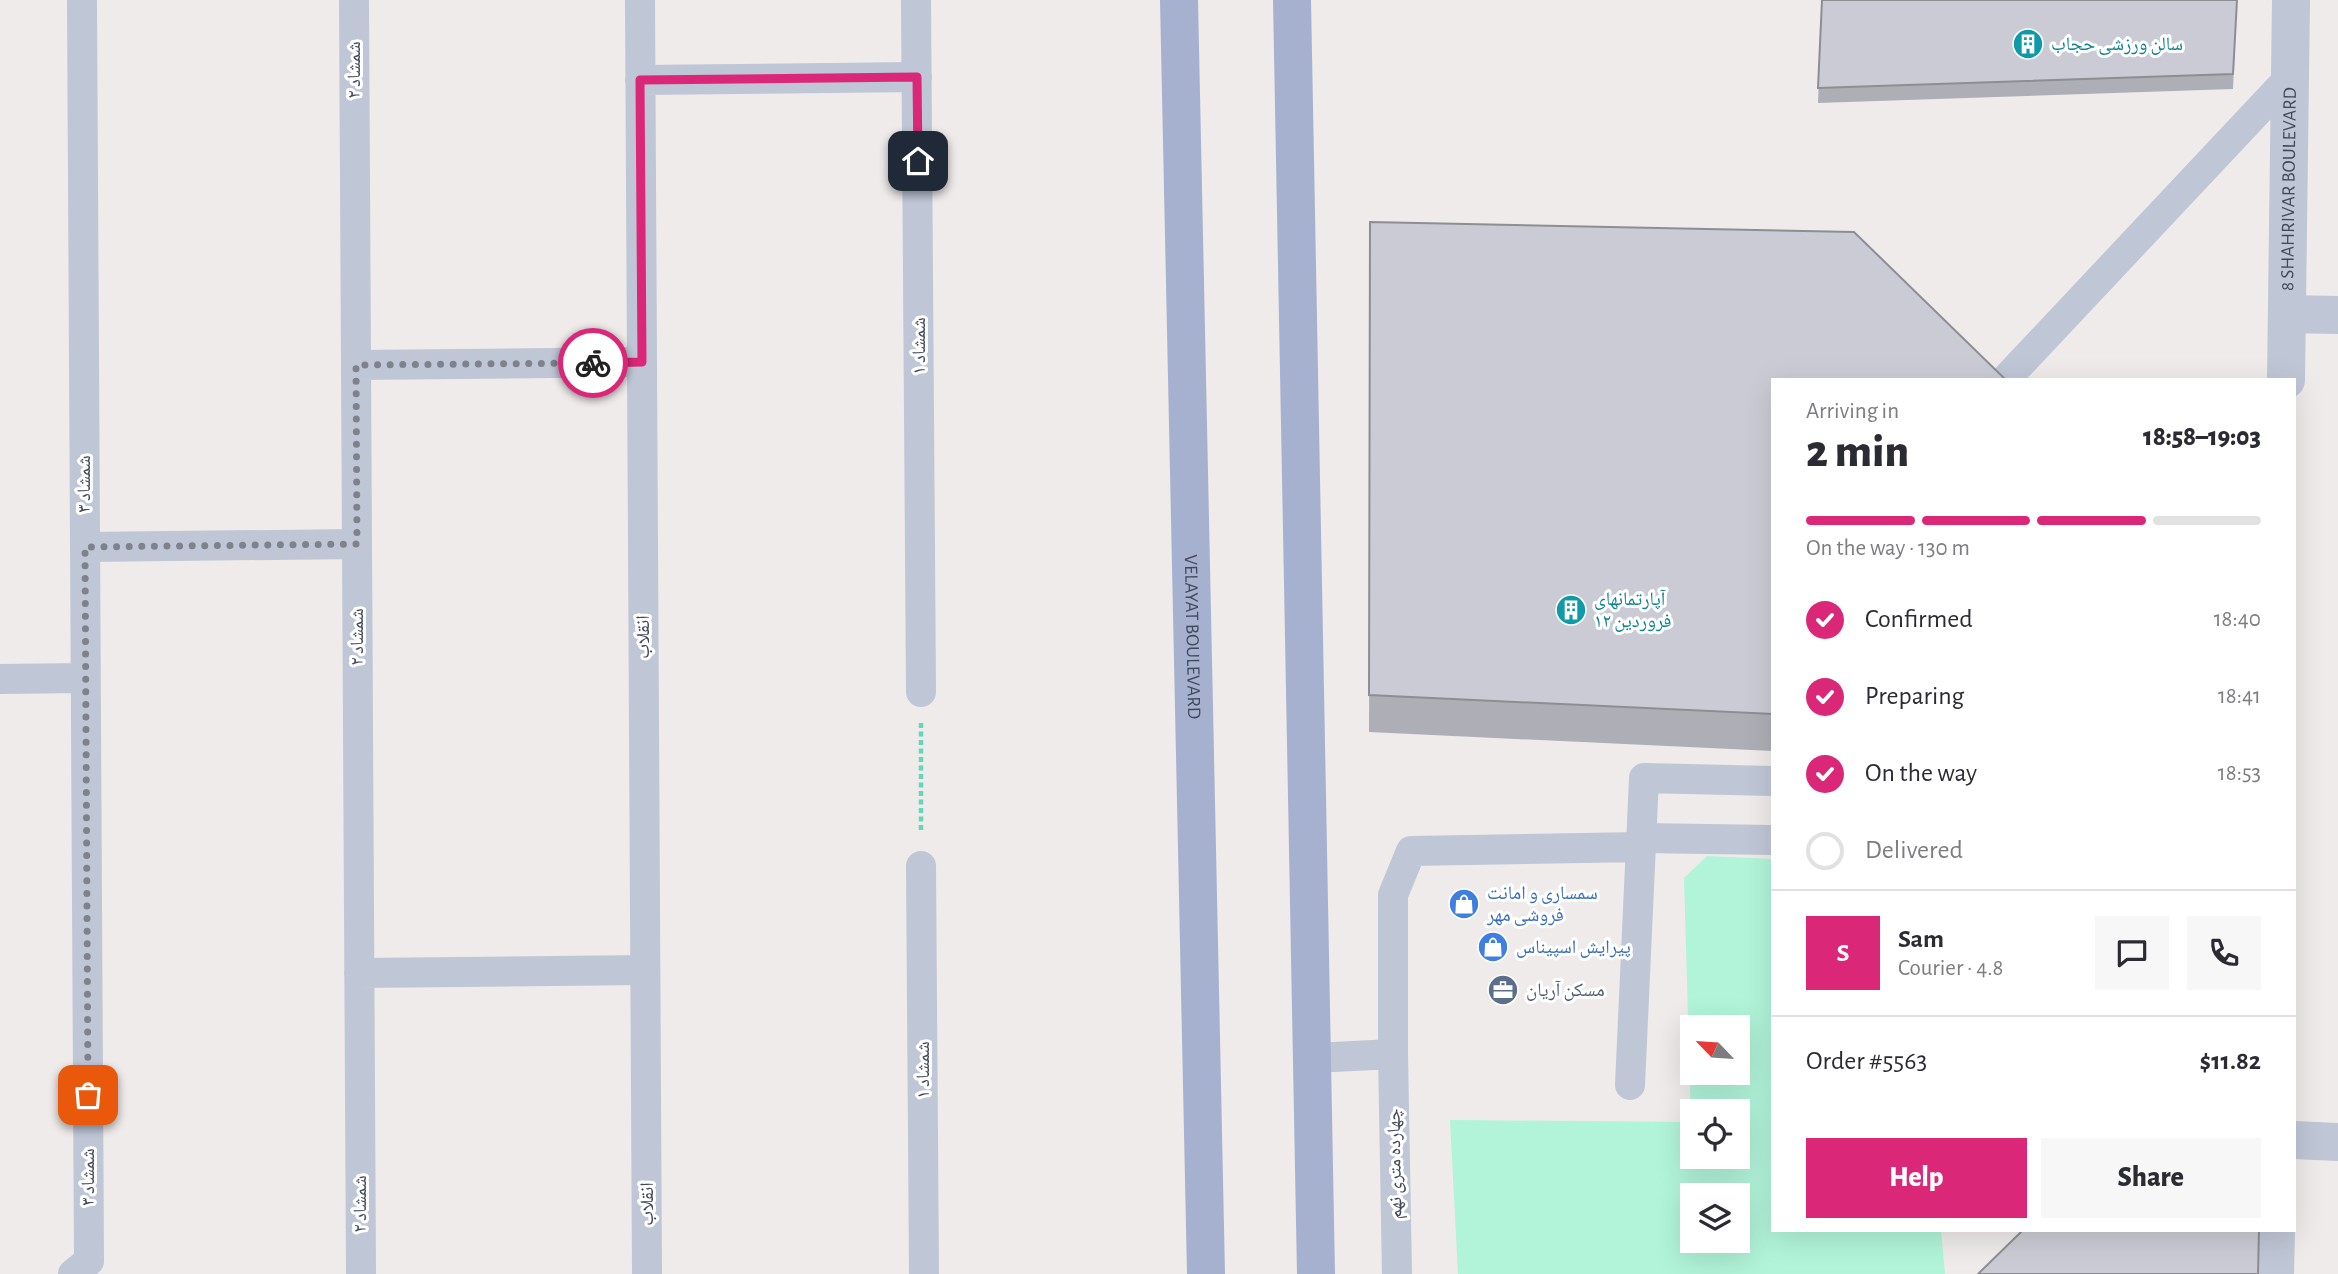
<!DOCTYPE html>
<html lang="en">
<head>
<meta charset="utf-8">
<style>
	:root { --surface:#fff; --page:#f7f7f7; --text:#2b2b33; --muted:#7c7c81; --line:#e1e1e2; --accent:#db2777 }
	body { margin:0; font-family:"Alegreya Sans","Noto Naskh Arabic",sans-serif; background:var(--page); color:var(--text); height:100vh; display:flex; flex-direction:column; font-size:26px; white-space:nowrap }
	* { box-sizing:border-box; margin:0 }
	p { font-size:23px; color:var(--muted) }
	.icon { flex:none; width:38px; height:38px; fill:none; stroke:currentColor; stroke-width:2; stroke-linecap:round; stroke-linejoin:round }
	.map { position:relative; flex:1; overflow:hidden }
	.panel { position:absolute; left:1771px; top:378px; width:525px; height:854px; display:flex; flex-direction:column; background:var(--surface); border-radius:0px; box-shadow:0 7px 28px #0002 }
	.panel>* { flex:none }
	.needle { width:46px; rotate:295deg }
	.fabs { position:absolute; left:1680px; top:1015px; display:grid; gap:14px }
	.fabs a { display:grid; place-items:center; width:70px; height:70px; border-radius:0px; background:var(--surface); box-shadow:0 7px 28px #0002; font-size:35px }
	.pin { position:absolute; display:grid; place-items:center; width:60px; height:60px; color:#fff; margin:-30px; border-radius:14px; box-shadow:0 4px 10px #0006 }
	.courier { position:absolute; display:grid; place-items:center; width:70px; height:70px; margin:-35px; border:5px solid #db2777; border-radius:50%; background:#fff; color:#222; box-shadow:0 2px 9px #0007 }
	.overview em { font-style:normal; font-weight:800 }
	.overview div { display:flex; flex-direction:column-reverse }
	.overview { display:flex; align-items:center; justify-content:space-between; height:119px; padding:0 35px }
	h1 { font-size:46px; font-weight:800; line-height:52px }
	.bar { display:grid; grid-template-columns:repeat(4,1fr); gap:10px 7px; align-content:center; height:84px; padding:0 35px }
	.bar i { height:9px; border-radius:5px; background:var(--line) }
	.bar .on { background:var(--accent) }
	.bar p { grid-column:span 4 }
	.line { display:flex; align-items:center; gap:18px; padding:0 35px; border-top:2px solid var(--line) }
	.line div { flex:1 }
	.round { display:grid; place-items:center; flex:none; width:74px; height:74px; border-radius:0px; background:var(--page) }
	ol { padding:0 35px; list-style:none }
	li { display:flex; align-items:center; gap:21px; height:77px }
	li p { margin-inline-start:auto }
	li .icon { padding:7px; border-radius:50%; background:var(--accent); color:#fff; stroke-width:4 }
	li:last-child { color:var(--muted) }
	li i { width:38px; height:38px; border:4px solid var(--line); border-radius:50% }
	.cta { display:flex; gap:14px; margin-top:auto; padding:14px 35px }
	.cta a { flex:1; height:80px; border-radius:0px; background:var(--accent); color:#fff; font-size:28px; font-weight:800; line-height:80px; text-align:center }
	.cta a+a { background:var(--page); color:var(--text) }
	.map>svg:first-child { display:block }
</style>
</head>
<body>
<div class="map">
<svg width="2338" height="1274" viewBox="0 0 2338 1274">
	<rect width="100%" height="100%" fill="#eeebea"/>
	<path fill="#b1f4da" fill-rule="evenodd" d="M1707,856L1773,859V1230H1941L1945,1274H1458L1450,1120L1691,1122L1684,878ZM1692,1027H1738V1073H1692ZM1692,1111H1738V1157H1692ZM1692,1195H1738V1241H1692Z"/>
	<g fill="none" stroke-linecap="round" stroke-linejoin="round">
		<path stroke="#66d5b8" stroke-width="4.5" stroke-dasharray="5 3.5" stroke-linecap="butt" d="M921,723V833"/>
		<path stroke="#bfc6d5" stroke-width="30" d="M354,0L361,1274
			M640,0L647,1274
			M916,0L921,692
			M640,80L917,77
			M356,365L642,362
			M2005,380L2290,77
			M85,547L357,544
			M0,679L85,678
			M1641,838L1773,840
			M921,866L924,1274
			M359,973L645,970
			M1393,1054L1397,1274
			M1313,1058L1393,1054V895L1411,851L1641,847
			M1630,1085L1644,778L1773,781
			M73,1274L89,1261L82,0"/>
		<g stroke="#bfc6d5" stroke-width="38">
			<path d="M2287,314L2338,315"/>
			<path id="s1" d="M2286,380L2291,0"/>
			<path d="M2294,1140L2338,1142"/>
			<path d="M2275,1274L2276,1230"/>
		</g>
		<g stroke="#a6b1cf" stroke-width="38">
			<path id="s2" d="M1179,0L1206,1274"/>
			<path d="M1292,0L1316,1274"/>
		</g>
	</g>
	<path fill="#aeafb6" d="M1822,0H2237L2233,89L1818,103Z
		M1370,222L1773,380V751L1369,732Z"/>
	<path fill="#cacbd4" stroke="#8d8e94" stroke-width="2" d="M1822,0H2237L2233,74L1818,88Z
		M1370,222L1854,232L2006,380H1773V714L1369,695Z
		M2023,1230H2259L2258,1274H1978Z"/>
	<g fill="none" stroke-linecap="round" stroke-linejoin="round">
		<path stroke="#7e828d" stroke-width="7" stroke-dasharray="0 12.6" d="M88,1095L85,547L357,544L356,365L593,363"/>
		<path stroke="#db2777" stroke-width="9" d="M593,363L642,362L640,80L917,77L918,161"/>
	</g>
	<defs>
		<g id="building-disc" transform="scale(1.575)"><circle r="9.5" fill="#0f9aa8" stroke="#fff"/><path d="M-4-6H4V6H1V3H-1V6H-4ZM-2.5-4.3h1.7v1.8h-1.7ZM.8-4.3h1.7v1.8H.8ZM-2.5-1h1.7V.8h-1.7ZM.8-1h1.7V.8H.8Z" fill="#fff"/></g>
		<g id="shop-disc" transform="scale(1.575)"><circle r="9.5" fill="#3f7fe0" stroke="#fff"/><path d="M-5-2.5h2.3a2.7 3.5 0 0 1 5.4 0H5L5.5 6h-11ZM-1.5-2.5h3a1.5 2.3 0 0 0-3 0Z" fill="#fff"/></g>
		<g id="office-disc" transform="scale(1.575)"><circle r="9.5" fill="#5c6f8a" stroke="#fff"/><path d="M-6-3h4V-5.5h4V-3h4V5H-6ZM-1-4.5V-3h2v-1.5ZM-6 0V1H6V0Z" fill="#fff"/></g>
	</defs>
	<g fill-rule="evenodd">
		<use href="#building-disc" x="2028" y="44"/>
		<use href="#building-disc" x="1571" y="610"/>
		<use href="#shop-disc" x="1464" y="904"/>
		<use href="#shop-disc" x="1493" y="947"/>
		<use href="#office-disc" x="1503" y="990"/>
	</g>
	<g text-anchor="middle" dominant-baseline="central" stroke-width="6" stroke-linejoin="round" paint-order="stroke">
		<g font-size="19" fill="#0d838f" stroke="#fff" text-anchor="start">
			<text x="2051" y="44">سالن ورزشی حجاب</text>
			<text x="1594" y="599">آپارتمانهای<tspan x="1594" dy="22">۱۲ فروردین</tspan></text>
		</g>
		<g font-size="19" fill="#41495b" stroke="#fff">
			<text transform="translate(354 70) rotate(-90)">شمشاد ۲</text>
			<text stroke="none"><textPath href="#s1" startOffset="191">8 SHAHRIVAR BOULEVARD</textPath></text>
			<text transform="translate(919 346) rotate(-90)">شمشاد ۱</text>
			<text transform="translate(84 484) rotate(-90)">شمشاد ۳</text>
			<text transform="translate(357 637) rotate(-90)">شمشاد ۲</text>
			<text transform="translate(643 637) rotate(-90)">انقلاب</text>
			<text stroke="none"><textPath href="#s2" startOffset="637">VELAYAT BOULEVARD</textPath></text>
			<text transform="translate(923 1070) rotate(-90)">شمشاد ۱</text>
			<text transform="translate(1395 1164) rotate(-91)">چهارده متری نهم</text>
			<text transform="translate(88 1177) rotate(-90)">شمشاد ۳</text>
			<text transform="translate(360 1204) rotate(-90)">شمشاد ۲</text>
			<text transform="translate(647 1204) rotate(-90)">انقلاب</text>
		</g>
		<g font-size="19" fill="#366cbe" stroke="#fff" text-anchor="start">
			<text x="1487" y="893">سمساری و امانت<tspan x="1487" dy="22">فروشی مهر</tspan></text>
			<text x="1516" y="947">پیرایش اسپیناس</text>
		</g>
		<g font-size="19" fill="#4e5e75" stroke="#fff" text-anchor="start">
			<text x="1526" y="990">مسکن آریان</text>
		</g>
	</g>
</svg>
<div class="fabs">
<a><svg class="needle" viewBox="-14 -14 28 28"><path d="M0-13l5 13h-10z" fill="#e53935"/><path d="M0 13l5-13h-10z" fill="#7c7c81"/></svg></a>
<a><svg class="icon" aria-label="locate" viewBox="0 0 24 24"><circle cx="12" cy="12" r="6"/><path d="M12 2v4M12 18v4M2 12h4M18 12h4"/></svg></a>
<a><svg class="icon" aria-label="layers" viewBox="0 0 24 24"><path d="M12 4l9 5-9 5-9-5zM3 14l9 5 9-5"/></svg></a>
</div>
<div class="pin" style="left:88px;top:1095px;background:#ea580c"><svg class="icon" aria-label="bag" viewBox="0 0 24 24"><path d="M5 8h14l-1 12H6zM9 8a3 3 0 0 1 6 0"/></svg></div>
<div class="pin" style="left:918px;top:161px;background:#1f2937"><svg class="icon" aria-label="home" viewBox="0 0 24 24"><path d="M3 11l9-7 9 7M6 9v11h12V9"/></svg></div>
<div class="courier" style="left:593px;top:363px"><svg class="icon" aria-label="bike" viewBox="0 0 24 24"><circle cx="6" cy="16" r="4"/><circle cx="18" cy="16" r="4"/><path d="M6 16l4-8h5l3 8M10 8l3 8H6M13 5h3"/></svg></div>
<section class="panel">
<div class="overview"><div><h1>2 min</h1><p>Arriving in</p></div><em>18:58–19:03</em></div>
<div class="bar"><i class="on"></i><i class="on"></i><i class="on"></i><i></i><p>On the way · 130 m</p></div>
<ol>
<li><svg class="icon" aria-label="check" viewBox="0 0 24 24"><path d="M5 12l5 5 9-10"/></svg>Confirmed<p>18:40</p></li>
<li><svg class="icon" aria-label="check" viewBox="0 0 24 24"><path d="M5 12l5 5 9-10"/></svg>Preparing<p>18:41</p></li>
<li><svg class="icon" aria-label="check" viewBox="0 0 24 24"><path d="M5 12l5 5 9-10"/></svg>On the way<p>18:53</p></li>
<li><i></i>Delivered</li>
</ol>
<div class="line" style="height:126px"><b class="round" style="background:var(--accent);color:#fff">S</b><div><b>Sam</b><p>Courier · 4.8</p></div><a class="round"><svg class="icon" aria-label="chat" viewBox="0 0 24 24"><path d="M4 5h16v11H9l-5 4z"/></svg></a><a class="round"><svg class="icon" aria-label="phone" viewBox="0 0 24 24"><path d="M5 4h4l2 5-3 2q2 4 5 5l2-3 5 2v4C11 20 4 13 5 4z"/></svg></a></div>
<div class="line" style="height:91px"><div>Order #5563</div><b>$11.82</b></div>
<div class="cta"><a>Help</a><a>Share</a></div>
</section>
</div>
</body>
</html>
